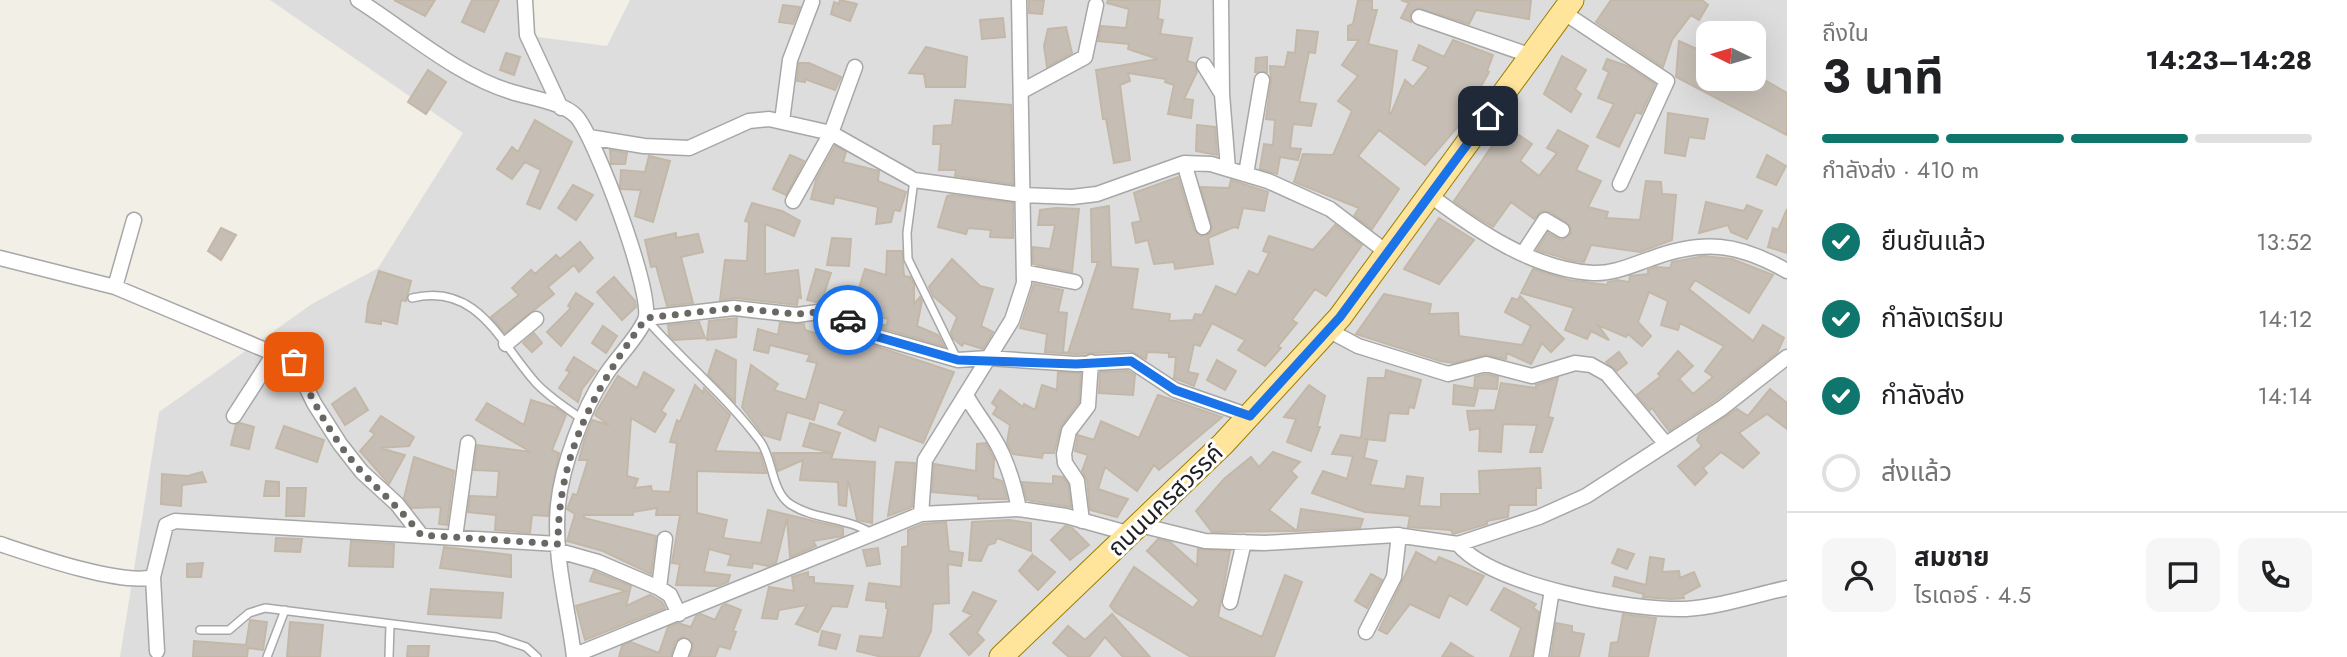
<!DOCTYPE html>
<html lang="th">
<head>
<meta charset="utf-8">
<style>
	:root { --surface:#fff; --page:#f6f6f6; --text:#202124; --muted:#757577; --line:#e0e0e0; --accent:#0f766e }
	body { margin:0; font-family:Jost,"Noto Sans Thai",sans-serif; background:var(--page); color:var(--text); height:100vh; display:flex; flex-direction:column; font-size:26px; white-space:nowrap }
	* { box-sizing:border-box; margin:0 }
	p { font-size:23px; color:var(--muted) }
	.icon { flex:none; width:38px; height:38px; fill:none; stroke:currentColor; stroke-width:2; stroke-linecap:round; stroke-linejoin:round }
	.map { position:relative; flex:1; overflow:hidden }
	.details { display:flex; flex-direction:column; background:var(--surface); width:560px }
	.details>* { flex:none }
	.needle { width:46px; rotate:275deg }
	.tools { position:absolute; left:1696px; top:21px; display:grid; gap:14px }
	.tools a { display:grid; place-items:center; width:70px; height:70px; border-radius:14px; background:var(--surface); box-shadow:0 7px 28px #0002; font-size:35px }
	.pin { position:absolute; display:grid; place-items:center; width:60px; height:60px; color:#fff; margin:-30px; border-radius:14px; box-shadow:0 4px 10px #0006 }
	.courier { position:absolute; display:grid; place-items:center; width:70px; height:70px; margin:-35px; border:5px solid #1a73e8; border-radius:50%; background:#fff; color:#222; box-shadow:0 2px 9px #0007 }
	.summary em { font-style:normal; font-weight:700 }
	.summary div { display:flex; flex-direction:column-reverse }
	.summary { display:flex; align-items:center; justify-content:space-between; height:119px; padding:0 35px }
	h1 { font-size:46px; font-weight:700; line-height:52px }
	.bar { display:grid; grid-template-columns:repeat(4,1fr); gap:10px 7px; align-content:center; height:84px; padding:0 35px }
	.bar i { height:9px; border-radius:5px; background:var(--line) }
	.bar .selected { background:var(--accent) }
	.bar p { grid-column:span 4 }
	.line { display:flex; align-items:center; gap:18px; padding:0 35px; border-top:2px solid var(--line) }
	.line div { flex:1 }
	.round { display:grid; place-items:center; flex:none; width:74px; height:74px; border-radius:14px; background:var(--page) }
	ol { padding:0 35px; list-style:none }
	li { display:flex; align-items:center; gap:21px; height:77px }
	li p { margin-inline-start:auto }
	li .icon { padding:7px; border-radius:50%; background:var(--accent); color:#fff; stroke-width:4 }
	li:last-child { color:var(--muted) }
	li i { width:38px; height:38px; border:4px solid var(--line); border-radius:50% }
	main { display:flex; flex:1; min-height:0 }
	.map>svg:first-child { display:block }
</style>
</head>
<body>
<main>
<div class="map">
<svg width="1787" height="657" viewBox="0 0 1787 657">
	<rect width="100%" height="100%" fill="#f1efe6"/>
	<path fill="#dedddd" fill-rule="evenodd" d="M270,0H532L530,36L607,46L630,0H1787V657H120L159,412L312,304L378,268L463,133ZM1708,33H1754V79H1708Z"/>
	<path fill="#c6beb5" stroke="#c3b8a7" stroke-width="2" d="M394,0H435L425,16Z
		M472,0H499L484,32L462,22Z
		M840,0L857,4L850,21L831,14L834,2L839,4Z
		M1029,0H1044L1042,14L1029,13Z
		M1108,0H1160L1158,19L1163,20L1160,34L1192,38L1187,61L1195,63L1197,72L1184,99L1193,100L1191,118L1168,114L1174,85L1165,82L1166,79L1128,73L1130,81L1120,85L1130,160L1114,163L1106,119H1103L1096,70L1158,59L1128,49L1129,44L1098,41L1101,26L1126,28L1129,9L1107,3Z
		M1358,0H1372V10H1377L1368,44L1397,51L1389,113L1391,114L1405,80L1413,87L1429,67L1413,60L1419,45L1444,57L1453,40L1493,55L1487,71L1489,72L1461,123L1425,165L1379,130L1358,156L1399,189L1372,229L1354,216L1359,208L1294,182L1303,154L1333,155L1352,111L1338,101L1358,76L1342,65L1359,40H1348V26L1353,24Z
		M1401,0H1531L1529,19L1476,10L1469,24L1418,8L1410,13L1411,22L1401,18L1409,3Z
		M1611,0H1702L1708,5L1699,20L1691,15L1672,40L1663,67L1596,22Z
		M783,5L800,7L793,24L779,22Z
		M1003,18L1005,37L982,39L980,20Z
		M1066,27L1072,53L1047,67L1044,46L1048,29Z
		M1297,30L1318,32L1315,53L1309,52L1299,102L1316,104L1311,126L1293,124L1290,148L1301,149L1298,160L1280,157L1277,174L1260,169L1264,144L1273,145L1275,120L1266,119L1271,82L1270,66L1285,67L1288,52L1295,53Z
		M1679,41L1708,54V79H1754V74L1787,93V135L1676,77Z
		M926,47L967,57L965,87H926L924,74L909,73Z
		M506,53L520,57L514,75L500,70Z
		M1562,56L1586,70L1575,89L1581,94L1571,112L1544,94Z
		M1267,57V72H1255L1256,58Z
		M1607,59L1627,66L1655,84L1641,114L1636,112L1619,147L1597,137L1614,104L1598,98L1609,72L1603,69Z
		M799,63H809L841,77L835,90L805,79V82L797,81Z
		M428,70L446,82L426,114L408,102Z
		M955,100L1011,105L1013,184L955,176L956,170H939L941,144H933L934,126L952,125Z
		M1668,113L1708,119L1704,139L1689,137L1685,156L1665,153Z
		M535,120L572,142L540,209L527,204L541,170L525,162L512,179L497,169L512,147L518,152Z
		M1197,125L1215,127L1217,155L1196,151Z
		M1506,126L1532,144L1520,161L1539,176L1557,153L1547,148L1558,130L1588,146L1576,170L1601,181L1588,207L1608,212L1606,218L1640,220L1646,181L1661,182L1662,194L1676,195L1672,240L1640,252L1591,245L1584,262L1573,261L1537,250L1548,233L1561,240L1571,234L1570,225L1550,212L1541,211L1534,219L1511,202L1493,227L1472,214L1454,201Z
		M835,146L846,152L843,162L879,171L878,181L906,192L900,211L894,210L891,222L876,224L878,207L835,197L833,204L811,199L816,180Z
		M610,150L627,153L625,164H611Z
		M790,155L804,161L786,195L773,189Z
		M1767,155L1786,166L1776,185L1757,177Z
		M649,156L670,161L653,222L635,216L641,190L621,189L620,186L621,170L645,172Z
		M1178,177L1194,230L1201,236L1209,234L1212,229L1201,187L1229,188L1231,180L1268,192L1264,211L1243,208L1238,228L1234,227L1208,238L1213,264L1175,269L1174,262L1154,264L1148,240L1136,243L1132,223L1141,221L1134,193Z
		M573,185L593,195L576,220L558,208Z
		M952,195L1013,203V238L990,237L991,230L968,228L966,234L938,227L947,196Z
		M1706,202L1744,211L1747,205L1762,211L1747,239L1731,232L1728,225L1699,233Z
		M752,203L782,211L800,221L794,236L765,224V274L798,270L801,298L798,297L797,305L735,298L720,300L725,260L747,261L749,222L745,221Z
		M1109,206L1111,267L1138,269L1132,309L1170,314L1169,321L1193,320L1195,314L1202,315L1216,286L1236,295L1249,271L1258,275L1269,253L1263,251L1269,236L1313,250L1335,225L1362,245L1326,296L1315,289L1292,320L1297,323L1278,346L1281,348L1265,366L1238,350L1245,340L1212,323L1200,346L1194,344L1188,372L1198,374L1194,386L1174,378L1176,357H1169V353L1147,352L1146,359L1130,351L1076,354L1045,352L1047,334L1020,328L1034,284L1063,290L1058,312L1067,313L1063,352L1068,353L1098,262H1092L1091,209Z
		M1056,208L1079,209L1072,272L1033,264V247L1050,249L1055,225H1038L1040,210Z
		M1787,209V253L1768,247L1773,228L1778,230Z
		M1439,218L1474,240L1439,284L1404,269Z
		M221,228L236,235L221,260L208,251Z
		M676,233V238L698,234L703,252L681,257L693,303L667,306L656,266L651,267L645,240Z
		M832,238L851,239L849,266L827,265Z
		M580,242L593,258L579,272L574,265L548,287L554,294L505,333L491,317L519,295L512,288L531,270L535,274L556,255L560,259Z
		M887,251H902L904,276L910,277L914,284V304L920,297L922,301L917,326L938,335L944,346L882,328L876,325H887L888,319L852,310L865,269L886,275Z
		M1704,256L1732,259L1773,275L1749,313L1695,280L1689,289L1753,341L1763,325L1784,338L1777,353L1716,400L1669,431L1652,408L1650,410L1637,395L1661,376L1658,374L1678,351L1693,366L1679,379L1693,394L1713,377L1705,371L1724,346L1680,323L1678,330L1661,325L1668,301L1649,292L1638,322L1651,336L1642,346L1628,334L1626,337L1598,325L1609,340L1591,331L1587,339L1565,330L1574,308L1521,293L1533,269L1569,280L1607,285L1608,282L1617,280L1629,282L1630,276L1648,274V270L1656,267L1670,268L1672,262Z
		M952,259L980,286L993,289L981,326L993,332L983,349L964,343L962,346L953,338L951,332L957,317L933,296L929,287Z
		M816,269L831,273L821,303L807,300Z
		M379,271L411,281L406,301L401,300L397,324L381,320V324L366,322L368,304Z
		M614,277L635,301L636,307L622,320L597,292Z
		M576,293L593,304L561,346L547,332L571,308L568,306Z
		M1384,294L1431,304L1429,314L1458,313L1459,336L1522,345L1531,326L1505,312L1512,298L1518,300L1520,296L1564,339L1551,352L1542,343L1531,364L1507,353L1506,359L1484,355L1454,363L1440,361L1356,334Z
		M737,318L736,337L707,340L709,321Z
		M699,322L705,338L674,340L669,335L668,325Z
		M780,323L804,324L805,330L834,339L838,330H846L875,346L954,372L923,443L879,426L875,441L838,424L845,411L819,402L814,420L787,412L780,440L763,435L742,407L751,365L778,384L774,390L806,400L817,363L807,361L810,355L770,345L768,353L754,350L758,329L778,335Z
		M603,326L617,336L606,353L592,343Z
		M534,333L542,343L532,352L523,343Z
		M716,350L736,360L735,402L708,375Z
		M1619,352L1627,363L1617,371L1606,362Z
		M574,357L596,371L582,389L578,402L559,388L570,372L566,370Z
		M1217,360L1236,371L1225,390L1207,380Z
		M1386,370L1421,380L1414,408L1409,407L1408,414L1389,413L1385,441L1364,439H1368L1364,458L1377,461L1370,485L1405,489L1407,476L1423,478L1419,506L1441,507V494H1480L1479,471L1540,468L1541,488H1536V505H1509L1508,517L1487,521V524L1453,534L1451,530L1408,527L1410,516L1365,512L1312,493L1323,471L1347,479L1353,456L1332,454L1341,435L1361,438L1368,378H1385Z
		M1128,371L1135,375L1133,395L1099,393L1100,372Z
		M644,372L674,390L661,411L666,414L655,432L631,418L627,476L638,479L634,488L651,486L652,491L670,492L677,443L670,442L677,420L680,422L695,385L703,393L704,388L730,415L715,451L760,453L766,473L697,471V513L727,520L723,538L761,543L768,510L843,528V536L813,541L816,546L790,557L787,518L776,563L768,566L753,563L752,568L728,565L731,555L709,549L704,572L730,575L728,582L718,586L676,585L680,564L672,563L680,515H656L657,508L633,512V515H584V518L656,536L651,574L603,551L567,541L575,514L567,509L573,494L577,495L588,460H579L584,441L592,420L609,425L595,415L598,409L618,376L637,388Z
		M1058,372L1081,373L1079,402L1061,426L1054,453H1043L1042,458L1013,454L1007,443L1010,425L993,414L997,407L992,403L1000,390L1023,407L1024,404L1035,410L1042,385L1057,390Z
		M1486,374L1498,377L1497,389L1474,388L1475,377Z
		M1558,378L1548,417L1553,418L1542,452H1530L1537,425L1503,424L1501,452L1479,451L1480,428L1470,430L1467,411L1495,410L1501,383L1536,388V385Z
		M1309,385L1325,396L1317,427H1320L1311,451L1287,442L1296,419L1284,417Z
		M1454,385L1478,389L1474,406L1453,404Z
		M355,388L368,410L345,425L332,404Z
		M1770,389L1787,403V429L1767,414L1739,433L1759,453L1743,468L1721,452L1703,468L1707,473L1695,485L1678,466L1702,446L1697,440L1699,435L1737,409L1748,416Z
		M1158,395L1222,417L1159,470L1154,465L1137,491L1105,467L1098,489L1128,499L1117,517L1090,510L1087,480L1082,471L1088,455L1075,451L1078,435L1094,440L1101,421L1139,438Z
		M531,400L556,408L566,415L552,450L559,453L548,516L532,515L530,533L495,530L496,515L468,512L470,496L497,497L499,471L474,470L477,445L531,452L476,420L487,403L524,425Z
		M381,416L414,437L409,446L380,448L405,455L389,484L360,451L375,434L370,431Z
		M240,423L254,427L249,449L231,445L236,425Z
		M810,423L840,433L831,459L875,462L872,523L857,520L848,479L846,506L839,505L838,482L800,480L803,460L778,471L773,453H832L803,446Z
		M284,426L324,440L317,462L276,448Z
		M986,443L994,459L993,478L1002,481L1007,499H978V496L932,492L934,464L976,471L977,444Z
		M1273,452L1300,462L1291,471L1297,477L1269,510L1297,531L1212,532L1196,511L1224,479L1251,457L1259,467Z
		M414,457L454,471L447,525L439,524L441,507L412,508L404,498Z
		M896,462L915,463L912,507L888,516Z
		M202,472L206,482L182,485L181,506L161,504L162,474L188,476Z
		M1053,476L1063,477L1068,484L1071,507L1027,500L1022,482L1053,484Z
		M266,481L279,482V496H264Z
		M287,488H306L304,516H286Z
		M1301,509L1363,519L1360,528L1297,531Z
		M1009,520L1031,523V551L997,538L995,543L988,545L981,561L969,560L972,522Z
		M946,522L949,551L963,553L961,566L948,564L949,603L933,604L931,631L919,657H882L857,651L860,636L883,638L888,608H886V602L866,600L869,583L901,587L902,547L908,546V530L923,524Z
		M1065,526L1072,528L1089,545L1070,560L1051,540Z
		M276,538L302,539L300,552L275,551Z
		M1158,539L1170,542L1197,566L1198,549L1230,551L1218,617L1262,637L1285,575L1302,582L1274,657H1191L1115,612L1110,606L1134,567L1193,608L1199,600L1147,551Z
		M351,541L394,544L393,567L349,566Z
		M444,547L511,555V577L440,568Z
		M878,548L880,564L867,566L863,550Z
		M1618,549L1634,554L1627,569L1612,563Z
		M1416,552L1436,563L1439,557L1484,576L1467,605L1449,595L1439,618L1410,604L1387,634L1379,630Z
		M1032,555V559L1034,556L1055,572L1038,590L1019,571Z
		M1650,557L1664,559L1662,572L1679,571L1680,578L1694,572L1700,586L1683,595L1684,598L1671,599L1643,597L1644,594L1613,586L1615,577L1646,585Z
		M203,563L201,577H187V564Z
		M594,571L631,586L626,606L650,595L662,602L665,608L585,640L576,606L626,591L590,581Z
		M808,572V577H814V583L853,586L847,607L832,606L818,632L796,624L807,605L779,610L777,619L762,618L769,587L794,591L792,577Z
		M1371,574L1382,580L1367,608L1355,601Z
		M1504,588L1536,604L1533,608L1539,612L1532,657H1510L1521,628L1491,610Z
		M431,589L503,593L501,618L428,614Z
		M973,592L996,601L977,633L984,640L969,655L950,634L972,615L963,611Z
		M726,604L741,610L733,631L736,632L730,649L719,646L715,657H690L693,644L683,636L675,642L671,657H619L622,646L631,642L659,653L668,627L678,623L691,627L696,616L701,614L715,620L722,606Z
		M1112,614L1150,657H1123L1105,637L1089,657H1069L1053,643L1068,626L1085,640Z
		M1623,614L1656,618L1648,657H1609L1611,643L1618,642Z
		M250,620L267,622L263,650L248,648L247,657H193L194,641L246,645Z
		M290,622L323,625L320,657H287Z
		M1556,623L1572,626V632L1584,634L1579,657H1551Z
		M822,631L840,635L836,649L819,645Z
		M1451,643L1473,657H1442Z
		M408,646H429L428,657H407Z"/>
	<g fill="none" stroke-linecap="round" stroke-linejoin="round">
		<g stroke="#a7a7a7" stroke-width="10">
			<path id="lane" d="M914,180L907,233L908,259L957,359
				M412,298C478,282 500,343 536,383C550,398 567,408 583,420
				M646,319C682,360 728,398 760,441C773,458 771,491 790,504C814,520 846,517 871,533
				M200,630H229L249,613L265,608L496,637L526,647L537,657
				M267,657L285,610
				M389,657L390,625"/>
		</g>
		<g stroke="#a7a7a7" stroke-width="17">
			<path id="street" d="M358,0C407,31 456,75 512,92C531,98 562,102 576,116C595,136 655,297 645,320C636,340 617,357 605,376C583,409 562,465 558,505C553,557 568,606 574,657
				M525,0L527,35L561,108
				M1221,0L1222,93
				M1563,12L1667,81L1620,184
				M1419,17L1532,56
				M1204,65L1222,94L1228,169
				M1022,91L1085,57L1096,5
				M782,121L790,60L812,2
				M589,137L644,146L689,148L749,121L769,119L831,133L914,180L1023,195L1072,197L1097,194L1184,163L1211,164L1268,181L1330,209L1389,254
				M1184,163L1203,227
				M1246,174L1262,80
				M1431,196C1476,230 1534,270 1593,273C1613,274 1632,265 1650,259C1703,239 1738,243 1787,271
				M793,201L831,133L855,67
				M1524,252L1545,220L1562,230
				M0,258L115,287L294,362L314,403L340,444L362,472L397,504L421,535
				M1024,272L1075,282
				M115,287L134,220
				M646,318L734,308L797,315L818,312L842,317L878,337L958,360L988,358L1076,364L1131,361L1175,390L1250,416
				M1328,330L1358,346L1448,374L1486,364L1532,376L1575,363L1591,365L1607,374L1665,443
				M506,344L536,319
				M966,395C974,410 984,422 993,437C1007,459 1014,484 1019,509
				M234,416L274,354
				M921,514L925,460L1012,320L1024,283L1019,0
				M1082,521L1077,481L1065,463L1064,454L1069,431L1088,406L1091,362
				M1140,525L1205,541L1265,543L1396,535L1458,544C1493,586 1632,611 1686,609C1719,607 1755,595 1787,588
				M455,537L468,443
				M0,544C33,555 122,586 153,577
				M1458,544L1539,517L1586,496L1722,408L1787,357
				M559,551L598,562L659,588L670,595L679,614
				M659,588L665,539
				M1230,602L1244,542
				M1366,632L1394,577L1399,535
				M157,651L153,577L166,525L175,521L558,544
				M575,655L921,514L1019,509L1066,516L1131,534
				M680,657L684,646
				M1541,657L1552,590"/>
		</g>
		<g stroke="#9b8000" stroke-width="25">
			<path id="primary" d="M1001,657L1223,444L1340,317L1572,0"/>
		</g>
		<use href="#lane" stroke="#fff" stroke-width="7"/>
		<use href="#street" stroke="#fff" stroke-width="14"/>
		<use href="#primary" stroke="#ffe49c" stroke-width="23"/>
	</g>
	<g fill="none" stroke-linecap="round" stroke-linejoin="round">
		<path stroke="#696865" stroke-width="7" stroke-dasharray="0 12.6" d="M294,362C313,401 333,441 362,472C383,495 402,510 421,535L558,544C558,454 594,390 646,318L734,308L797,314L818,312L848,320"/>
		<path stroke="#1a73e8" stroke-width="9" d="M848,320L878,337L958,360L1076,364L1131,361L1175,390L1250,416L1340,317L1488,116"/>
	</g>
	<g text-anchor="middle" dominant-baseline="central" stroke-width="6" stroke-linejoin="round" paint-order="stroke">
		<g font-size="24" fill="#202020" stroke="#fff">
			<text transform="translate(1165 500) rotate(-44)">ถนนนครสวรรค์</text>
		</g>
	</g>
</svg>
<div class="tools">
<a><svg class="needle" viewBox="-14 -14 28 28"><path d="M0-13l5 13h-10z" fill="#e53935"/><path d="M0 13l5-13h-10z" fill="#757577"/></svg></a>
</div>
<div class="pin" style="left:294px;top:362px;background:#ea580c"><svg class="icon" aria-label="bag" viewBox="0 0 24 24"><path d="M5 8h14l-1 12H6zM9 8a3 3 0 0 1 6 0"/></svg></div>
<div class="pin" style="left:1488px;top:116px;background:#1f2937"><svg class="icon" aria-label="home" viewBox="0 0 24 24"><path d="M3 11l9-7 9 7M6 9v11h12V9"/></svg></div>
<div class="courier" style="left:848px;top:320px"><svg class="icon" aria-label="car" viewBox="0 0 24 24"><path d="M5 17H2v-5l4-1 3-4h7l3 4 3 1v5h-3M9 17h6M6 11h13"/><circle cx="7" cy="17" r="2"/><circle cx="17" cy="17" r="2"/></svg></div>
</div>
<section class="details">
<div class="summary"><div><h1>3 นาที</h1><p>ถึงใน</p></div><em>14:23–14:28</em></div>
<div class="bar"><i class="selected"></i><i class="selected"></i><i class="selected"></i><i></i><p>กำลังส่ง · 410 m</p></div>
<ol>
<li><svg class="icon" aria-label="check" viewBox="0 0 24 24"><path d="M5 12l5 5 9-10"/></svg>ยืนยันแล้ว<p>13:52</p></li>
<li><svg class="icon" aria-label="check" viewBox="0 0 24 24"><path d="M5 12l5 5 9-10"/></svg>กำลังเตรียม<p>14:12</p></li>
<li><svg class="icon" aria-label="check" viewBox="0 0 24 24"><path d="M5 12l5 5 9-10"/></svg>กำลังส่ง<p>14:14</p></li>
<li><i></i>ส่งแล้ว</li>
</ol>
<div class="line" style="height:126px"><a class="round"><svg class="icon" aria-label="person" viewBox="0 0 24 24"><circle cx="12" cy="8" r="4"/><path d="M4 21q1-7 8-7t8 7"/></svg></a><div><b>สมชาย</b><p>ไรเดอร์ · 4.5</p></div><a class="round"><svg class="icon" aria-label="chat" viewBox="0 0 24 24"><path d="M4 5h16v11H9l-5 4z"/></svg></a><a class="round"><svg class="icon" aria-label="phone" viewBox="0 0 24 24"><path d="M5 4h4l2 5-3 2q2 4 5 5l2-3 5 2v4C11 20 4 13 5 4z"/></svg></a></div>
</section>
</main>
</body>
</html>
